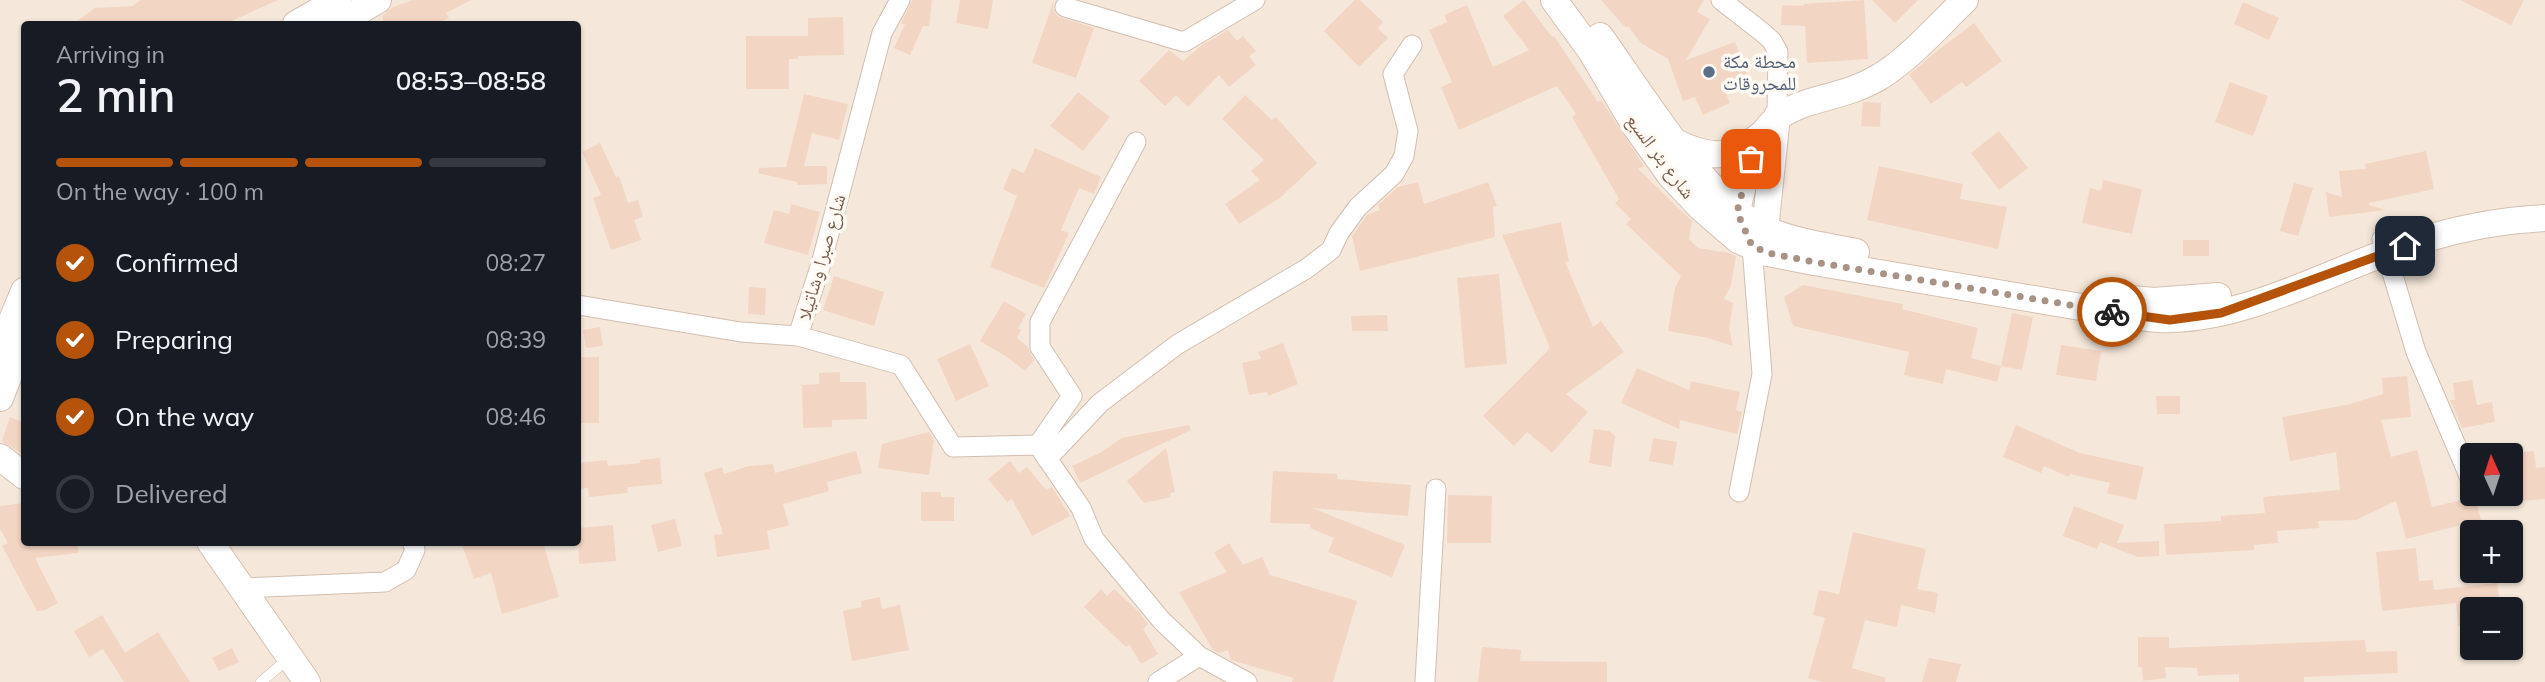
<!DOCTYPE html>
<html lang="en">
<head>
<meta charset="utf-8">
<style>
	:root { --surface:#171b24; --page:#242831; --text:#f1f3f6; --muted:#9ea1a6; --line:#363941; --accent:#b45309 }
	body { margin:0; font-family:Mulish,"Noto Naskh Arabic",sans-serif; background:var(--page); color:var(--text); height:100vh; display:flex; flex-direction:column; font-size:26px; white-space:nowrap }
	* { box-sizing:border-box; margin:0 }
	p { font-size:23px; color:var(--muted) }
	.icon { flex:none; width:38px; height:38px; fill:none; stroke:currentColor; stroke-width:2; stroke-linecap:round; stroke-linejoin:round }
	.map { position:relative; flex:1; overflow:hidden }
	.panel { position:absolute; left:21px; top:21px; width:560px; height:525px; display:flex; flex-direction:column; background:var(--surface); border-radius:7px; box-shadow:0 2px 5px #0004 }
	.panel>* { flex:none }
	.needle { width:46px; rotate:357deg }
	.controls { position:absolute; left:2460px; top:443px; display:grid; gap:14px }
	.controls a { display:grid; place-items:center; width:63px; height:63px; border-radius:7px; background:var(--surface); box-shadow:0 2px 5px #0004; font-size:35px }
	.pin { position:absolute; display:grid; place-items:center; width:60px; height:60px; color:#fff; margin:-30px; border-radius:14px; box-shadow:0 4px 10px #0006 }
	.courier { position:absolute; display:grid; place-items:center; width:70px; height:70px; margin:-35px; border:5px solid #b45309; border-radius:50%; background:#fff; color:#222; box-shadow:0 2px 9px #0007 }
	.summary em { font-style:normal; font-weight:600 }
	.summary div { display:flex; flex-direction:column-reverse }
	.summary { display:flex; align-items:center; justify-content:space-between; height:119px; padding:0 35px }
	h1 { font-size:46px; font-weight:600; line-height:52px }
	.bar { display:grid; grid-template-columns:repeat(4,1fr); gap:10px 7px; align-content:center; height:84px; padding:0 35px }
	.bar i { height:9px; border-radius:5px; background:var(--line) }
	.bar .current { background:var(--accent) }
	.bar p { grid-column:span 4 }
	ol { padding:0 35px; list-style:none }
	li { display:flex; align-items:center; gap:21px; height:77px }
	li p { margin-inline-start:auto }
	li .icon { padding:7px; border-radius:50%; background:var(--accent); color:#fff; stroke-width:4 }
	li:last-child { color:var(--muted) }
	li i { width:38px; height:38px; border:4px solid var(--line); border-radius:50% }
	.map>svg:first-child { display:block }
</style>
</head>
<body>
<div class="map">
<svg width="2545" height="682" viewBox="0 0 2545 682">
	<rect width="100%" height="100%" fill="#fdf6ec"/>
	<path fill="#f5e8da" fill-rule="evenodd" d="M0,0H2545V682H0ZM24,24H578V542H24ZM2473,455H2511V494H2473ZM2473,532H2511V570H2473ZM2473,609H2511V648H2473Z"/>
	<path fill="#f3d5c3" d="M141,0H278L225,24H73L95,8L132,6Z
		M413,0H471L446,13L449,18L435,24H385L382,16L391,8Z
		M912,0H932L929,26H923L910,55L894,48L905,24H901Z
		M960,0H993L988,29L956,23Z
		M1054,0L1053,9L1057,16L1094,28L1076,78L1032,63Z
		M1355,0H1360L1383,22L1378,28L1388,38L1359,67L1324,31Z
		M1524,0L1552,37L1554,36L1598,102L1601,100L1644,166L1638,169L1692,221L1689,239L1698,248L1729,253L1736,256L1731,285L1724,299L1733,303L1729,329L1733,346L1708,338L1668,331L1675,288L1681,276L1626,224L1631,219L1615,203L1619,199L1572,117L1576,114L1557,86L1459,130L1441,87L1452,82L1429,30L1447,22L1444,15L1467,5L1493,67L1529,50L1503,16Z
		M1601,0H1704L1697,12L1710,19L1686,60L1735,42L1748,78L1723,87L1730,103L1703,115L1695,97L1683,101L1668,59L1641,43L1628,26L1626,28Z
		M1864,0L1868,59L1807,63L1805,26L1781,25L1782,5L1804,6L1803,4Z
		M1872,0H1918L1895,23Z
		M2460,0H2524L2511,25Z
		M2243,2L2279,18L2269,40L2234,24Z
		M843,17L844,55L798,56V59H789V89H746V36H808V18Z
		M1974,23L2002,61L1966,87L1962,82L1931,104L1909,75L1937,51Z
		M1228,30L1237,41L1243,36L1256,51L1249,56L1256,65L1229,87L1219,75L1188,107L1176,95L1165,106L1139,81L1169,50L1183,61L1202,45Z
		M2230,82L2268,96L2253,136L2215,122Z
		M1078,92L1110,117L1083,151L1050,126Z
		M804,94L848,104L839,140L812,133L804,166H827V184L797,185V182L758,173L759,168L786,167Z
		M1245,95L1272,120L1276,117L1317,163L1281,197L1239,224L1225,204L1260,180L1251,171L1264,160L1222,119Z
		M1863,102L1881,103L1880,127L1861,126Z
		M1999,131L2028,168L1999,190L1971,153Z
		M600,143L616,177L619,176L628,203L638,200L643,217L634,220L641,240L611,250L593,198L601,195L582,152Z
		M1035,148L1101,177L1094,194L1079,188L1061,230L1069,233L1044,288L990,267L1017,196L1003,189L1012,168L1024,173Z
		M2426,151L2434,189L2369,203V205L2386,210L2329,217L2326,192L2342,197L2339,171L2366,169L2365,164Z
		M1879,166L1963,184L1960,199L2007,207L1998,249L1867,220Z
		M2103,180L2142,189L2132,234L2082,223L2090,188L2101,191Z
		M1418,182L1424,204L1488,182L1497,206L1493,207L1495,237L1360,271L1352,236L1367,215L1380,210L1378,205L1398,187Z
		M2294,183L2313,188L2298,236L2280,231Z
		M791,204L820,212L808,255L764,243L774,210L789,214Z
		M1561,222L1569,261L1565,262L1593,327L1601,321L1624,352L1566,394L1588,412L1552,453L1527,432L1514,446L1483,416L1550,348L1502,235Z
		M2183,240H2209V256H2183Z
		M1499,274L1507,364L1465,368L1457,278Z
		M834,276L884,292L874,326L823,310Z
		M1803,285L1903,304L1902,309L1978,328L1971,358L2001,366L1997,382L1946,369L1943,384L1904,375L1909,352L1793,326L1784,297Z
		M749,287L766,288L765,315L748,314Z
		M1004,301L1026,314L1018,328L1021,330L1017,338L1028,347L1034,360L1025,371L1007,357L980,341Z
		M2012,313L2033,317L2022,370L2001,366Z
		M1387,315L1388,331H1352L1351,316Z
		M600,327L603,346L586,348L583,330Z
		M1283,343L1298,384L1268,396L1267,392L1249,395L1242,363L1261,359L1258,352Z
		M970,344L989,386L956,401L937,359Z
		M2061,345L2101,351L2096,381L2056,375Z
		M578,357H599V423H578Z
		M1637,368L1689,390L1691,381L1740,392L1736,410L1742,412L1737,434L1680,420L1679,429L1621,403Z
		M840,372V382H866L867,419L832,420V427L803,428L802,385L819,384V373Z
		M2407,376L2411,417L2381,420L2391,457L2417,450L2432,507L2475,497L2481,520L2406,539L2396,501L2356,520L2318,521L2319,528L2277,531L2278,543L2254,545V550L2166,555L2164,524L2221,521V516L2265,513L2263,497L2340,490L2336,452L2290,461L2282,417L2346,405L2383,394L2382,378Z
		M2472,380L2477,405L2492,402L2495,422L2462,428L2450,400H2455L2453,383Z
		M2156,396H2180V414H2157Z
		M10,417L24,423V455L2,441Z
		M1189,425L1191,430L1080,483L1072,466L1100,453L1122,438Z
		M2016,425L2080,453L2144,467L2136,500L2107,493L2110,483L2070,474L2069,477L2044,466L2041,473L2003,457Z
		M1594,429L1609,431L1615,436L1611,467L1589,463Z
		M929,432L934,440L929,475L878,468L882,444Z
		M1653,438L1677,442L1673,465L1649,461Z
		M1166,448L1175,492L1170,493L1171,497L1144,503L1127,481Z
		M856,451L862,473L827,482L829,491L783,504L789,525L767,531L770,549L717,557L714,535L723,534L704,473L722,467L724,474L749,466L773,464L775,473Z
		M2534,451L2536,468L2545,467V499L2511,502V453Z
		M660,458L662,484L627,487L628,493L589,497L588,488L578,489V463L607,460L608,466L640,463V460Z
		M1010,461L1019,473L1027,467L1046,490L1052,487L1070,516L1032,536L1012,499L1007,502L988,479Z
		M1273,471L1337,474V479L1411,485L1408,516L1312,508L1405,545L1392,577L1328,552L1334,538L1310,528V524L1270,523Z
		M921,492H941V497H954V521H921Z
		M1448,495L1492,496L1491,543H1447Z
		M24,503V542H78V553L35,558L58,603L45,610L37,611L2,546L8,543L0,529V506Z
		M2074,506L2124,525L2117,543L2159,541V556L2138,557L2100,542L2097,549L2063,536Z
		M675,519L682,546L658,552L651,525Z
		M613,525L616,561L579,564L578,528Z
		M1853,532L1926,549L1917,589L1938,593L1935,613L1901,605L1897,627L1865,620L1852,668L1886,678L1885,682H1823L1808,678L1825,618L1813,615L1819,590L1839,594Z
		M461,542H543L559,597L502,614L491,573L474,579Z
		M1229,543L1243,565L1262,557L1270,575L1357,601L1333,682H1292L1293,678L1231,660L1228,650L1219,653L1213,650L1179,592L1227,572L1214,553Z
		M2416,548L2419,581L2433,580L2434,590L2497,583L2501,609H2473V624L2458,626L2456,603L2382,611L2376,552Z
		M1101,589L1107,596L1114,589L1139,612L1148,624L1143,629L1158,654L1141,664L1129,644L1126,647L1084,607Z
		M880,597L882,609L900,605L909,650L852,661L843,611L862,607L861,601Z
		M102,615L125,653L158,632L190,682H124L103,649L89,657L74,631Z
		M2138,637H2169V648L2365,640L2366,652L2397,651L2398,673L2304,677V682H2239V674L2198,676L2197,668L2165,667L2166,678L2143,681L2142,667H2138Z
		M1482,647L1521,650L1520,661L1607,662V682H1478Z
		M232,648L239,662L219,671L212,658Z
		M1929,658L1961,664L1956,682H1922Z"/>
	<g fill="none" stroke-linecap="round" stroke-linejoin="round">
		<g stroke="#d1beb0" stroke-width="11">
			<path id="lane" d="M261,682L289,658"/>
		</g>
		<g stroke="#d1beb0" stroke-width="21">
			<path id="street" d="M900,0L882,33L821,264L798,336L901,365L953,447L1038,445L1081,508L1094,539L1162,621L1199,656L1247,682
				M1721,0L1762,32L1772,41L1778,52L1777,116
				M1065,7L1184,42L1255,0
				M2382,239L2416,352L2473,485
				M578,305L741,332L798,336
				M1038,445L1072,396L1040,347V322L1136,142
				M1047,459L1100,403L1178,344L1306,269L1331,250L1339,233L1358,207L1394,174L1404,156L1408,131L1393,74L1412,45
				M1739,492L1762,374L1752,246
				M242,588L385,582L406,570L415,550L412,542
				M1158,682L1199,656
				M1425,682L1436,489"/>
		</g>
		<g stroke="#d6c0b0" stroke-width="28">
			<path id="secondary" d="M1554,0L1591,51L1635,126L1670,175L1701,208L1738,240L1768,253L1814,262L2140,317C2150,318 2161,320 2172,319C2256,317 2344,263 2425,239C2464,227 2504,220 2545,218
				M296,24L338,0
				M337,24L378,0
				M1600,36C1639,90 1707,204 1767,230C1795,242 1826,246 1856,252
				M1777,116L1765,230L1752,246C1747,236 1738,221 1738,211C1738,198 1745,182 1748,169C1770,87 1824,111 1881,76C1912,56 1938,26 1965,0
				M1675,142C1711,160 1731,159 1762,134
				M2131,299L2154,301L2218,296
				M0,349L24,291
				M0,398L24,337
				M0,457L24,476
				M210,542L307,682"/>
		</g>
		<use href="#lane" stroke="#fff" stroke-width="10"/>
		<use href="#street" stroke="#fff" stroke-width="19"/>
		<use href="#secondary" stroke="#fff" stroke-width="26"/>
	</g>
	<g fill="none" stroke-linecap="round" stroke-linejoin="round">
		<path stroke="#a89285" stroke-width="7" stroke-dasharray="0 12.6" d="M1751,159L1737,212L1752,246L1768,253L1814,262L2112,312"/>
		<path stroke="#b45309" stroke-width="9" d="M2112,312L2170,320L2221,313L2405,246"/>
	</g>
	<circle fill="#5c6f8a" stroke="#fffaf3" stroke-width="2.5" cx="1709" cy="72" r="7"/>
	<g text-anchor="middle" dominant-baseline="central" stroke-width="7" stroke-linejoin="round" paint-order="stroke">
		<g font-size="19" fill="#4e5e75" stroke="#fffaf3" text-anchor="start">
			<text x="1723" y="61">محطة مكة<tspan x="1723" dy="22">للمحروقات</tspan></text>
		</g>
		<g font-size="19" fill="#7a5c4d" stroke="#fffaf3">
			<text transform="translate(1661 156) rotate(53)">شارع بئر السبع</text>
			<text transform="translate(821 257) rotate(-74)">شارع صبرا وشاتيلا</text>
		</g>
	</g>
</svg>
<div class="controls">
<a><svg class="needle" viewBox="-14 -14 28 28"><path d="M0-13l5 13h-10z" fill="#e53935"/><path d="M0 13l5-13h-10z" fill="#9ea1a6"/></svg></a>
<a>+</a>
<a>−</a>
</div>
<div class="pin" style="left:1751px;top:159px;background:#ea580c"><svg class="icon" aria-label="bag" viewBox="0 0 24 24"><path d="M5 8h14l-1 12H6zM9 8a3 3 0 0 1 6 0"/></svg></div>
<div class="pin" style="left:2405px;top:246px;background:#1f2937"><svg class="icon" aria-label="home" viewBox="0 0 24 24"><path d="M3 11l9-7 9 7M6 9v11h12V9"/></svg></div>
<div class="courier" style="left:2112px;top:312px"><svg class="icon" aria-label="bike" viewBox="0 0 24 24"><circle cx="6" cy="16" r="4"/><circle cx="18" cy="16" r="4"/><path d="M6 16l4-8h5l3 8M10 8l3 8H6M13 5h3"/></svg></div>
<section class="panel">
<div class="summary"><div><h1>2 min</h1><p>Arriving in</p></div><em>08:53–08:58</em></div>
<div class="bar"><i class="current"></i><i class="current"></i><i class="current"></i><i></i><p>On the way · 100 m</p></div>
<ol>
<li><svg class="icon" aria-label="check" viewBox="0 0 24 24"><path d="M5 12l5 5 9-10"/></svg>Confirmed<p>08:27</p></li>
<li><svg class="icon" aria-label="check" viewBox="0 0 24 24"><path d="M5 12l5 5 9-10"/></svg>Preparing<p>08:39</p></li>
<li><svg class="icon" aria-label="check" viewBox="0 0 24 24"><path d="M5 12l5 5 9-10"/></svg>On the way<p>08:46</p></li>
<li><i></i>Delivered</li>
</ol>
</section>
</div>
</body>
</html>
